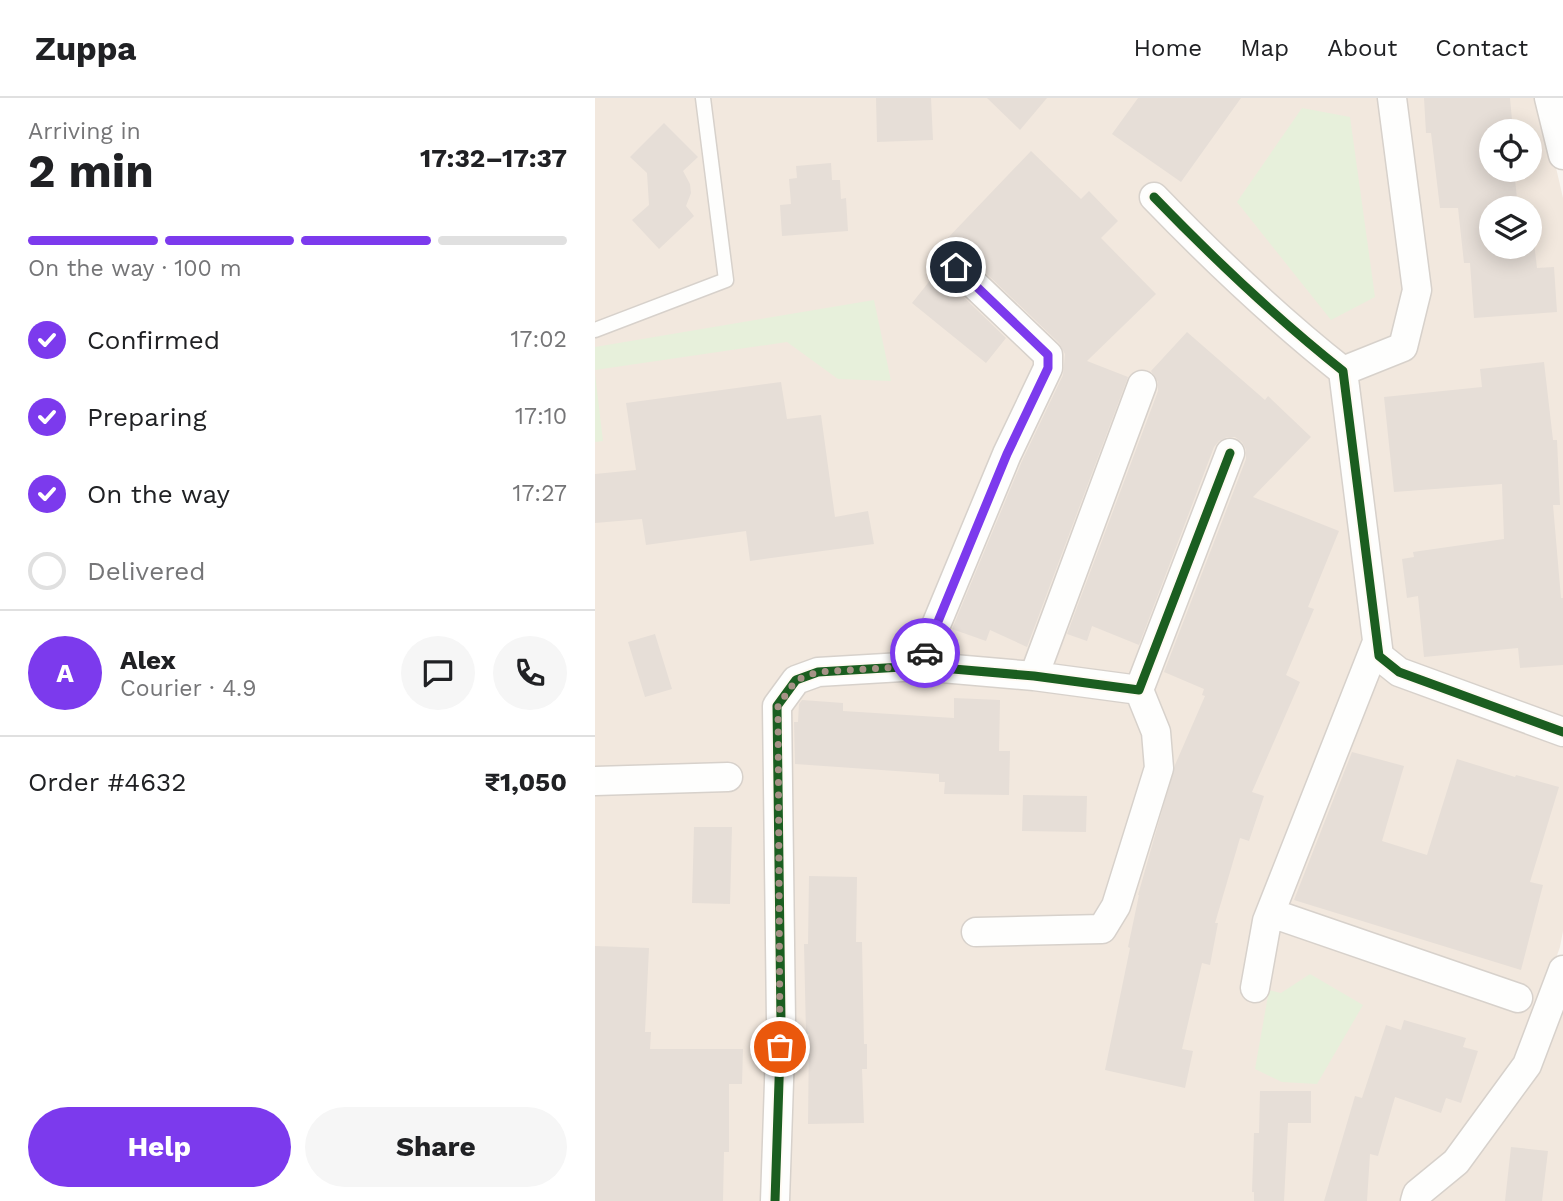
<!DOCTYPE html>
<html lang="en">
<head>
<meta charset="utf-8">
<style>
	:root { --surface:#fff; --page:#f6f6f6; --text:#202124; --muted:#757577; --line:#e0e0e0; --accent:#7c3aed }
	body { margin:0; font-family:"Work Sans",sans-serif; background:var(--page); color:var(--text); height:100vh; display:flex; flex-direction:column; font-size:26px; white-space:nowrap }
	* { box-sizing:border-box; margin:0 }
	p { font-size:23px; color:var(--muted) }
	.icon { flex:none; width:38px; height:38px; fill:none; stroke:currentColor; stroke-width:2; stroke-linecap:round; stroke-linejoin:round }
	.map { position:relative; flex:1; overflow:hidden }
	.side { display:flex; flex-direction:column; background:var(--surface); width:595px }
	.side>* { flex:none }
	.buttons { position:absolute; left:884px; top:21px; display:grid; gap:14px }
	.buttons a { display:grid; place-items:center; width:63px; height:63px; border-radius:50%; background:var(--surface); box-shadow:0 4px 18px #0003; font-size:35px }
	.pin { position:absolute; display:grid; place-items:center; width:60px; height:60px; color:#fff; margin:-30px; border:4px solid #fff; border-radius:50%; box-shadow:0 2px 7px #0007 }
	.courier { position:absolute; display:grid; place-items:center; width:70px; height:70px; margin:-35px; border:5px solid #7c3aed; border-radius:50%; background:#fff; color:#222; box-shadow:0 2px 9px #0007 }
	.overview em { font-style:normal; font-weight:700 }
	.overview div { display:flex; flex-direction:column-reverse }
	.overview { display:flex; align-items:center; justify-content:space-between; height:119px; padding:0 28px }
	h1 { font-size:46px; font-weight:700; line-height:52px }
	.bar { display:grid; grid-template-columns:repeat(4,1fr); gap:10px 7px; align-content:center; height:84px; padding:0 28px }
	.bar i { height:9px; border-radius:5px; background:var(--line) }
	.bar .on { background:var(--accent) }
	.bar p { grid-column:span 4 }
	.line { display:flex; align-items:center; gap:18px; padding:0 28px; border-top:2px solid var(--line) }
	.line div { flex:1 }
	.round { display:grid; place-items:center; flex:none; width:74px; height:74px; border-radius:37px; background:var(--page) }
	ol { padding:0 28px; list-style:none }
	li { display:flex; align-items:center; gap:21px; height:77px }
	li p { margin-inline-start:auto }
	li .icon { padding:7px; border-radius:50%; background:var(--accent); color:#fff; stroke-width:4 }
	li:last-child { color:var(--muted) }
	li i { width:38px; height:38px; border:4px solid var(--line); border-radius:50% }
	.cta { display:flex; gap:14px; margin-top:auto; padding:14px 28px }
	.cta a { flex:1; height:80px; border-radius:42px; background:var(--accent); color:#fff; font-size:28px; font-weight:700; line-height:80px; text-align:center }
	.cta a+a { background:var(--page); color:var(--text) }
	header { display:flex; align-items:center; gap:42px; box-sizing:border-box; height:98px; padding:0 35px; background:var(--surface); border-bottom:2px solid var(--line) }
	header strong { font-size:33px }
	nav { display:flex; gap:38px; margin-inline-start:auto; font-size:24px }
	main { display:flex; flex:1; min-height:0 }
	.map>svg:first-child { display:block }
</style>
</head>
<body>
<header>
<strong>Zuppa</strong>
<nav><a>Home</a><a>Map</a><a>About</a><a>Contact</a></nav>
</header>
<main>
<section class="side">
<div class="overview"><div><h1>2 min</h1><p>Arriving in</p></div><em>17:32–17:37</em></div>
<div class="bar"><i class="on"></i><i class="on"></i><i class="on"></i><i></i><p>On the way · 100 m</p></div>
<ol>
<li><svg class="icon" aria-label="check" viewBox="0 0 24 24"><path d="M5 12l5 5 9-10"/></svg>Confirmed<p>17:02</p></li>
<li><svg class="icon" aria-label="check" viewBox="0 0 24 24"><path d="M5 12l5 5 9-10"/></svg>Preparing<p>17:10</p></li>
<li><svg class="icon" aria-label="check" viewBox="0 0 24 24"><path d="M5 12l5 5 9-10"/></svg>On the way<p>17:27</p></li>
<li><i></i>Delivered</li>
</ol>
<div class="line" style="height:126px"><b class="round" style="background:var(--accent);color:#fff">A</b><div><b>Alex</b><p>Courier · 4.9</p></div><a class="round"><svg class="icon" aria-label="chat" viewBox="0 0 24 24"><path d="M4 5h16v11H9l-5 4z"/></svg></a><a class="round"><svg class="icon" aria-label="phone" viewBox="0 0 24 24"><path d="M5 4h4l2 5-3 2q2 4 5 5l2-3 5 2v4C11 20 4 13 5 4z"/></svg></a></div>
<div class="line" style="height:91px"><div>Order #4632</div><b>₹1,050</b></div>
<div class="cta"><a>Help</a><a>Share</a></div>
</section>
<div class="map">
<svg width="968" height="1103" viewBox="0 0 968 1103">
	<rect width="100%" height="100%" fill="#f9f5f0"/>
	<path fill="#f2e8de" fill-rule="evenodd" d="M0,0H945L968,100V833L965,849L925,959L853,1054L810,1103H0ZM896,33H934V72H896ZM896,110H934V149H896Z
		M968,904V1103H835Z"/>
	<path fill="#e7f0db" d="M707,10L755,19L780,199L736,222L642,104Z
		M279,202L296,283L243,281L192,244L0,272V249Z
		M0,276L8,343L0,344Z
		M715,876L768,907L722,986L687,984L660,971L674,892L686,895Z"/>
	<path fill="#e6ded7" d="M281,0H336L338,42L282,44Z
		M392,0H452L425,32Z
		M543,0H646L586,84L517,36Z
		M829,0H915L918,33H896V72H919L923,110H896V149H934V110H932H935L942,170L959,169L962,214L879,220L875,165H869L863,110H845L836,35H831Z
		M69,25L103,59L88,73L95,86L96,95L91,108L99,118L64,151L37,122L54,107L52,75L35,59Z
		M436,53L486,101L494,93L523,123L506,140L561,196L492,263L533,279L432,549L395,532L391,543L357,531L427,363L468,277L470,256L464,245L372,157L366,153H358L349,144Z
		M236,65L237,82H245L246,101L251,100L253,133L187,138L185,107L196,106L194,81L202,80L201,68Z
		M345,170L350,181L411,240L391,265L317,205Z
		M592,234L670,302L673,298L716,339L658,399L744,433L713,509L719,511L691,577L705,584L657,694L669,698L654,743L645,740L620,825H623L615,867L607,865L587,951L598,953L590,990L510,972L535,850L533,849L544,797H543L580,667L610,598L607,597L609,591L569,574L651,361V352L647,344L640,339H632L624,343L619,349L544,547L497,528L492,543L472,536L563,293V284L556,273Z
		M949,264L958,342H962L965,407H958L966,500H968V567L925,570L923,550L829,559L823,498L812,500L807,461L819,459L818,454L909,441L907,386L799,394L789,299L887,289L885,271Z
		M186,284L192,321L226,317L240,419L273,413L279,446L155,463L151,433L51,447L47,421L0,425V376L41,372L31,305Z
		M60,536L77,591L50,599L33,544Z
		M359,600L405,602L404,653H415L414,697L349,696L350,684H344V676L200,666L199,624H203L204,606L207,602L248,605V613L359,620Z
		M757,654L809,668L787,743L832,757L862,661L920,679L921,677L964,689L935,784L948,787L926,872L699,802Z
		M428,697L492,698L491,734L427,733Z
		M99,729H137L135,806L97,805Z
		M214,778L262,779L261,844H267L269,946H272V971H267L269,1025L213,1026L214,936H211L209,846H213Z
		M0,848L54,850L50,934H56L55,951H148L147,986H134V1054H129L128,1103H0Z
		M809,922L871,940L868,949L883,953L866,1005L851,1000L846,1015L800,999L783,1058L775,1056L772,1103H729L760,998L767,1000L791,927L806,932Z
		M665,993H716V1025H693L689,1103H659V1094H657L659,1035H664Z
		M916,1049L953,1053L947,1103H910Z"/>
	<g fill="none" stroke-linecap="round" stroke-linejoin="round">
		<g stroke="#d7d1cb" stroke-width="17">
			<path id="service" d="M0,232L131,182L108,0"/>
		</g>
		<g stroke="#d7d1cb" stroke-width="31">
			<path id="minor" d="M954,0L968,57
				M559,99C618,160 681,220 748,273L784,558L804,574L968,634
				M748,273L808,249L822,192L797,0
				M324,568L412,356L453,270V257L361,169
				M439,578L547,287
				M0,683L133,679
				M676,815L923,900
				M381,834L507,831L521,808L564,670L561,634L544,592
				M660,890L672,823L782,544
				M180,1103L186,924L182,608L201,582L223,574L324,568L439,578L544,592L635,355
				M820,1103L822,1096L861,1064L932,967L968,872"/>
		</g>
		<use href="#service" stroke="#fefefd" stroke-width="14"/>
		<use href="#minor" stroke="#fefefd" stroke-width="28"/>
		<g stroke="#fffaf3" stroke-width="13">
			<path id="cycleway" d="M559,99C618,160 681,220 748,273L784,558L804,574L968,634
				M180,1103L186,924L182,608L201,582L223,574L324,568L439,578L544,592L635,355"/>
		</g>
		<use href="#cycleway" stroke="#1b5e20" stroke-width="9"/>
	</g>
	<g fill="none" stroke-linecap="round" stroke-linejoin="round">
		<path stroke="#a69286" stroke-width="7" stroke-dasharray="0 12.6" d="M185,949L183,608L201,582L223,574L324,568L330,555"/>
		<path stroke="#7c3aed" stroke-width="9" d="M330,555L412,356L453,270V257L361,169"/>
	</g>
</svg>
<div class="buttons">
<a><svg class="icon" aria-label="locate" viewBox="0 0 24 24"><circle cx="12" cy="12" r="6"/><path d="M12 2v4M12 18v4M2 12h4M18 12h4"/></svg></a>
<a><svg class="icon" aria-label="layers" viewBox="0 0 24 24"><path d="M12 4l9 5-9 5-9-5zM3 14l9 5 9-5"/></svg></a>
</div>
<div class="pin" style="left:185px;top:949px;background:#ea580c"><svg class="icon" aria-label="bag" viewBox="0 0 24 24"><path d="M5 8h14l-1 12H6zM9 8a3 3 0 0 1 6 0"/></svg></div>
<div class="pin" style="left:361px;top:169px;background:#1f2937"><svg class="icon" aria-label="home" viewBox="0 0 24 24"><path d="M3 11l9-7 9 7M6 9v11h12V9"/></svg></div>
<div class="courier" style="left:330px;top:555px"><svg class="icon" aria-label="car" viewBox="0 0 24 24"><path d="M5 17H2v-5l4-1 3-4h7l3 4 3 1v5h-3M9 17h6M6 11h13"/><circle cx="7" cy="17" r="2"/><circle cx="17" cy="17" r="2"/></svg></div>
</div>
</main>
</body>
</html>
